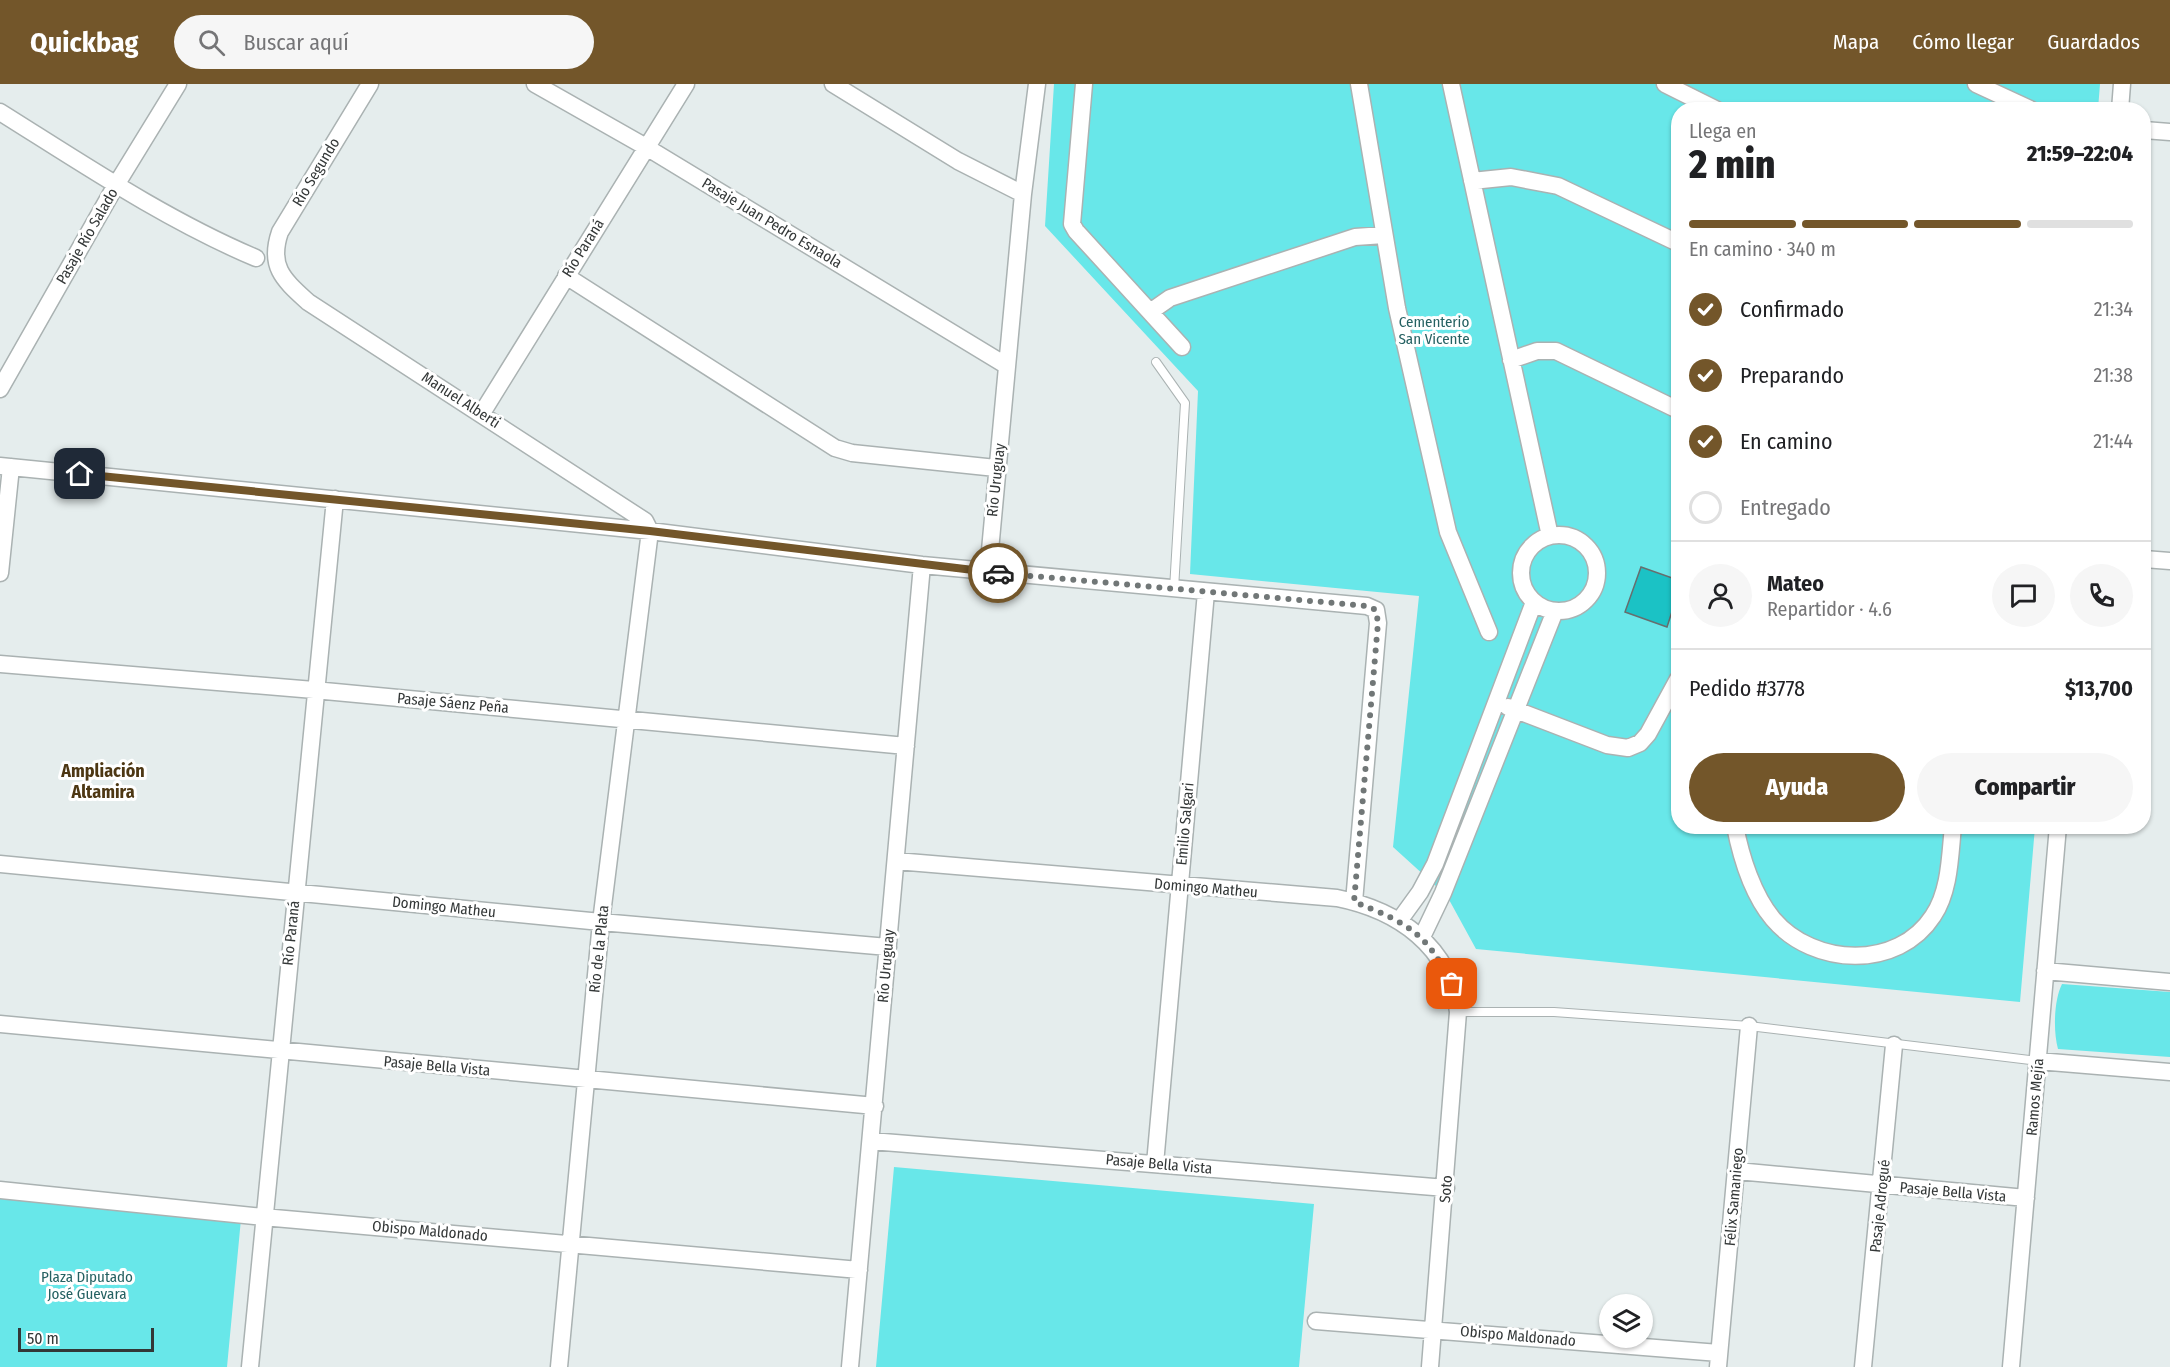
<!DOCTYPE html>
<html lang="es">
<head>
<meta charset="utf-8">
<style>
	:root { --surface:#fff; --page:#f6f6f6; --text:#202124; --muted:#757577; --line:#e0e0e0; --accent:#73562a }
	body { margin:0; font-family:"Fira Sans Condensed",sans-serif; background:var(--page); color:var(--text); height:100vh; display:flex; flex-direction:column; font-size:22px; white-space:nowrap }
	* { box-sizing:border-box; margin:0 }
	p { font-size:20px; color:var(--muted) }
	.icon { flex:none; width:33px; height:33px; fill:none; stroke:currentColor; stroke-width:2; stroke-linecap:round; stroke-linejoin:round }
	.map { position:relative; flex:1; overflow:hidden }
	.side { position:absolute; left:1671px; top:18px; width:480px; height:732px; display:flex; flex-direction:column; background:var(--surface); border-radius:24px; box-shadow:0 2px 4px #0004 }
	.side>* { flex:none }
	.tools { position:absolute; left:1599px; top:1210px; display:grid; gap:12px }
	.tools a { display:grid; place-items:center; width:54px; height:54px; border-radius:50%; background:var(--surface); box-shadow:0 2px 4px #0004; font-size:30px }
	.scale { position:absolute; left:18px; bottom:15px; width:136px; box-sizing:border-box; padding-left:6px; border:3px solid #333737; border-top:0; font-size:16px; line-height:21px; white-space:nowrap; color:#333737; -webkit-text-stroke:4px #fff; paint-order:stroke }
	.pin { position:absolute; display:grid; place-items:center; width:51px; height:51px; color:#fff; margin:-26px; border-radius:12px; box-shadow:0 3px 9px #0006 }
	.courier { position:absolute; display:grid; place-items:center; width:60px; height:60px; margin:-30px; border:4px solid #73562a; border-radius:50%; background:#fff; color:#222; box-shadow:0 2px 8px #0007 }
	.overview em { font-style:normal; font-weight:800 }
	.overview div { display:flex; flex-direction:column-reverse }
	.overview { display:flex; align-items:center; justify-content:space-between; height:102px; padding:0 18px }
	h1 { font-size:39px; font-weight:800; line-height:45px }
	.bar { display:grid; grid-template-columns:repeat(4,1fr); gap:9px 6px; align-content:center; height:72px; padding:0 18px }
	.bar i { height:8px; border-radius:4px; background:var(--line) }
	.bar .on { background:var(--accent) }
	.bar p { grid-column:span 4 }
	.line { display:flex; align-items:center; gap:15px; padding:0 18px; border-top:2px solid var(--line) }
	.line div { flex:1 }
	.round { display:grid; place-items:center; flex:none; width:63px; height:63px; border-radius:32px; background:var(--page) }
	ol { padding:0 18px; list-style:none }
	li { display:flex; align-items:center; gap:18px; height:66px }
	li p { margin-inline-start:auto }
	li .icon { padding:6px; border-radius:50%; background:var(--accent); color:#fff; stroke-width:4 }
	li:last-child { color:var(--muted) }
	li i { width:33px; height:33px; border:3px solid var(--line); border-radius:50% }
	.button { display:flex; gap:12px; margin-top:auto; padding:12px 18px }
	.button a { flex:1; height:69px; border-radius:36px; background:var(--accent); color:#fff; font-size:24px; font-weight:800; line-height:69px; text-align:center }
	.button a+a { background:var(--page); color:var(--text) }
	header { display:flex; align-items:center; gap:36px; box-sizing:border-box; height:84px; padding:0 30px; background:var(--accent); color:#fff }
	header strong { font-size:28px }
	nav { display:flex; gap:33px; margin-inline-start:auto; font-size:21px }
	.search { width:420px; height:54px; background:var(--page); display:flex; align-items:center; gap:15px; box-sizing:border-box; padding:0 21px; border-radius:33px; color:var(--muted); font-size:22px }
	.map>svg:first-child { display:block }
</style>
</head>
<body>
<header>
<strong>Quickbag</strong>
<div class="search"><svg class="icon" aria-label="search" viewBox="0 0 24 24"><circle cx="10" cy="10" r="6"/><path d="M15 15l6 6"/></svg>Buscar aquí</div>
<nav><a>Mapa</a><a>Cómo llegar</a><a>Guardados</a></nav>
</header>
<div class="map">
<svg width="2170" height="1283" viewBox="0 0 2170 1283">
	<rect width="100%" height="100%" fill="#e5eded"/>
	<path fill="#68e7e9" d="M1054,0H2100L2098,25L1678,26V742L2035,743L2020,918L1476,865L1447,812L1393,763L1419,512L1190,490L1198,307L1045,142Z
		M2062,900L2170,908V973L2058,965C2053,947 2054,916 2062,900Z
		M894,1083L1314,1120L1299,1283H876Z
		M0,1113L241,1135L227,1283H0Z"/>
	<path fill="#1bc2c5" stroke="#676e6e" stroke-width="1.5" d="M1641,483L1678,496V509L1667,543L1625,528Z"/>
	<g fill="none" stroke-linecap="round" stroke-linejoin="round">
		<g stroke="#aab2b2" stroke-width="10">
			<path id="service" d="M1156,278L1185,319L1174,505
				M1458,928H1554L1749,942L2038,977"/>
		</g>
		<g stroke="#aab2b2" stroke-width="19">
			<path id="minor" d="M370,0L280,148C268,183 284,196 308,218L645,437L650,447L601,838L559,1283
				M535,0L646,63L1007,282
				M833,0L958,77L1023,110
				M1084,0L1072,140L1076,147L1182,263
				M1359,0L1397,224L1448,448L1489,548
				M1451,0L1550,452
				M1665,0L1717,26
				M1976,0L2032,26
				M2120,26L2122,0
				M0,28C83,80 166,136 256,174
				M2144,46L2170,48
				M1472,97L1511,93L1558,102L1678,159
				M566,192L835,364L852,369L996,384
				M1150,228L1170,214L1355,153L1384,151
				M1511,276L1537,267H1556L1678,326
				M0,305L116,101L178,0
				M482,329L686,0
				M0,382L650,447L922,481L1367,522L1376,526L1378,539L1354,818
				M1521 489a38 38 0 1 1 76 0a38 38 0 1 1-76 0Z
				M2144,475L2170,477
				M988,488L1023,110L1037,0
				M0,489L11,383
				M0,580L314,606L906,662
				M1508,623L1607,661L1628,664L1640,659L1648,650L1678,595
				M1735,742C1741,773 1753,811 1773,835C1814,883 1898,886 1933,832C1950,807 1950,771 1953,742
				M896,777L1337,814C1397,826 1451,862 1458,928L1430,1283
				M0,780L601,838L888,863
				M1399,837L1420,808L1435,780L1534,518
				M1422,853L1443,809L1555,527
				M2045,887L2170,898
				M0,940L875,1022
				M2038,977L2170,988
				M871,1057L1446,1104
				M1155,1080L1206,508
				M1737,1087L2026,1114
				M0,1106L263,1133L859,1186
				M1316,1237L1719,1269
				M250,1283L335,415
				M850,1283L922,481
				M1718,1283L1749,942
				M1863,1283L1894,961
				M2011,1283L2058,742"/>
		</g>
		<use href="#service" stroke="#fff" stroke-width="8"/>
		<use href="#minor" stroke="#fff" stroke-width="16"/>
	</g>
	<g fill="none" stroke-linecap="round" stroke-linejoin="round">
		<path stroke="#717777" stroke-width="6" stroke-dasharray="0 10.8" d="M998,489L1367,522L1376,526L1378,539L1354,818C1406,838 1427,849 1452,900"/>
		<path stroke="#73562a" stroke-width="8" d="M80,390L650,447L998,489"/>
	</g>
	<g text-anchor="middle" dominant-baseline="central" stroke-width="6" stroke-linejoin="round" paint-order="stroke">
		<g font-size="15" fill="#333737" stroke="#fff">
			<text transform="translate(316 88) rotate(-59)">Río Segundo</text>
			<text transform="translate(772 139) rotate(31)">Pasaje Juan Pedro Esnaola</text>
			<text transform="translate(87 152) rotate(-60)">Pasaje Río Salado</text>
			<text transform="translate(583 164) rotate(-58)">Río Paraná</text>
			<text transform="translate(461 316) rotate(33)">Manuel Alberti</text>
			<text transform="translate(996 396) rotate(-84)">Río Uruguay</text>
			<text transform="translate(453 619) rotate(5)">Pasaje Sáenz Peña</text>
			<text transform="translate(1185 740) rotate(-85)">Emilio Salgari</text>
			<text transform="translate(1206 804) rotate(5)">Domingo Matheu</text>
			<text transform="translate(444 823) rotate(6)">Domingo Matheu</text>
			<text transform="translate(291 849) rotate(-84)">Río Paraná</text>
			<text transform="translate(599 865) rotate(-84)">Río de la Plata</text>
			<text transform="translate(886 882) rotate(-85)">Río Uruguay</text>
			<text transform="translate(437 982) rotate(5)">Pasaje Bella Vista</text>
			<text transform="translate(2035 1013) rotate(-85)">Ramos Mejía</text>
			<text transform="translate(1159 1080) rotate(5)">Pasaje Bella Vista</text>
			<text transform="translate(1446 1105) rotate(-85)">Soto</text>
			<text transform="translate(1953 1108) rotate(5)">Pasaje Bella Vista</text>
			<text transform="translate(1734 1113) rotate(-85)">Félix Samaniego</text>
			<text transform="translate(1880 1122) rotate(-84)">Pasaje Adrogué</text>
			<text transform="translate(430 1147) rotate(5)">Obispo Maldonado</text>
			<text transform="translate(1518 1252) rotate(5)">Obispo Maldonado</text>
		</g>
		<g font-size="15" fill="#256162" stroke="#fff">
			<text x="1434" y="238">Cementerio<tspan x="1434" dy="17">San Vicente</tspan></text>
			<text x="87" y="1193">Plaza Diputado<tspan x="87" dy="17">José Guevara</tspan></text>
		</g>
		<g font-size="18" font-weight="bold" fill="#4d3713" stroke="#fff">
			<text x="103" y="687">Ampliación<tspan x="103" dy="21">Altamira</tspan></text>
		</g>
	</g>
</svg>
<div class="tools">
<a><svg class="icon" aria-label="layers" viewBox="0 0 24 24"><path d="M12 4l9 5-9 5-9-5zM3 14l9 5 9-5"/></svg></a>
</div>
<div class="scale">50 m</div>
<div class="pin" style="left:1452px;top:900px;background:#ea580c"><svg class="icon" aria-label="bag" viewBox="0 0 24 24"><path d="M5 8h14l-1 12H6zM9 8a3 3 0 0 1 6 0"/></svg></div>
<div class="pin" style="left:80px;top:390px;background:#1f2937"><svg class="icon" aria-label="home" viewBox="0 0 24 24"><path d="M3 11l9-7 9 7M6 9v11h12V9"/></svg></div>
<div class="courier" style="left:998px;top:489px"><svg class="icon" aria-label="car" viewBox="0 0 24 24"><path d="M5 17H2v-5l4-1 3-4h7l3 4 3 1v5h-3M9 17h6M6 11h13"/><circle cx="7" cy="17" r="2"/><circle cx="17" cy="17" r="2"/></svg></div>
<section class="side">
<div class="overview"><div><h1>2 min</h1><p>Llega en</p></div><em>21:59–22:04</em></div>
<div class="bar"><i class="on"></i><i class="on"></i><i class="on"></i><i></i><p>En camino · 340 m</p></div>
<ol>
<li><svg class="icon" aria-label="check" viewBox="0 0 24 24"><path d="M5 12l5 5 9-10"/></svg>Confirmado<p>21:34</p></li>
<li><svg class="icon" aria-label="check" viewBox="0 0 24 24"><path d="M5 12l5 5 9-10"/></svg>Preparando<p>21:38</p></li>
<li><svg class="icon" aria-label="check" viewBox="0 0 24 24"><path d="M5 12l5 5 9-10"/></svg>En camino<p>21:44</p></li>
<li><i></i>Entregado</li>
</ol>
<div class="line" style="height:108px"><a class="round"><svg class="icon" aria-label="person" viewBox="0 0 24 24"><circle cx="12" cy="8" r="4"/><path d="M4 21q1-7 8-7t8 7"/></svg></a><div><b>Mateo</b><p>Repartidor · 4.6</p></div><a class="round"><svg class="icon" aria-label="chat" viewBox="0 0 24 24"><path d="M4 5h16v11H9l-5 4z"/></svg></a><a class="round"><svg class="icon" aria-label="phone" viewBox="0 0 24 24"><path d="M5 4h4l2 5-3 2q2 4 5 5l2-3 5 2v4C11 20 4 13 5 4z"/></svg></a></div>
<div class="line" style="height:78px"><div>Pedido #3778</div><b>$13,700</b></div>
<div class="button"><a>Ayuda</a><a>Compartir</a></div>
</section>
</div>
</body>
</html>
